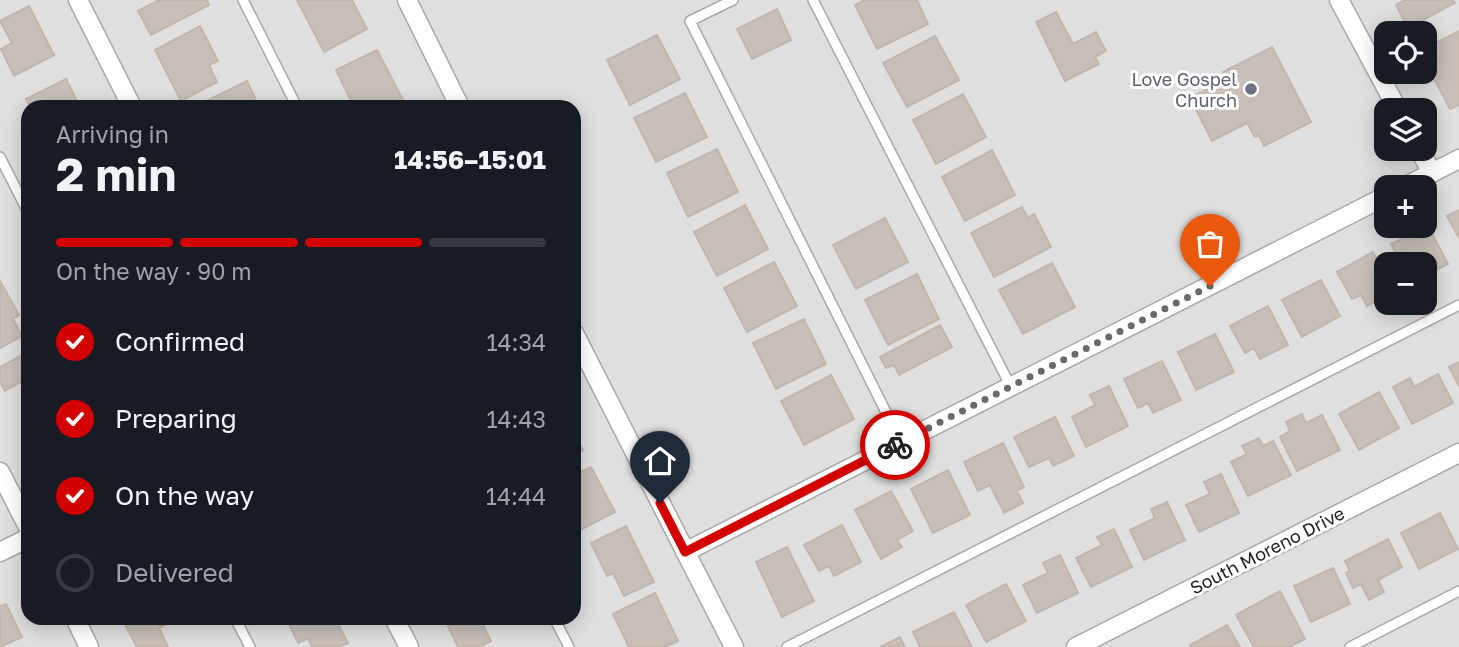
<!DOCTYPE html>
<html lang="en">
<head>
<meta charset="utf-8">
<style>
	:root { --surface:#171b24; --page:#20242c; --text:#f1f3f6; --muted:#9ea1a6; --line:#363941; --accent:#d40000 }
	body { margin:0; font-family:"Golos Text",sans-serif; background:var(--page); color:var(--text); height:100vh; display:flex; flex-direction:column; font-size:26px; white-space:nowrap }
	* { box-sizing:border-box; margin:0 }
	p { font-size:23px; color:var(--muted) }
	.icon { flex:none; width:38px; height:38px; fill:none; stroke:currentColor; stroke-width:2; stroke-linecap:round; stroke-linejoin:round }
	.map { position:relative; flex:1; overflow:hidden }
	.drawer { position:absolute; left:21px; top:100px; width:560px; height:525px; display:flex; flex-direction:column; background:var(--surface); border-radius:21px; box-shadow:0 4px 18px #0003 }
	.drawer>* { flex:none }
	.buttons { position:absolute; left:1374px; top:21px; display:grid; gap:14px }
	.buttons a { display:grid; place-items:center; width:63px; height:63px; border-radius:14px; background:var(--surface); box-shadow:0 4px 18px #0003; font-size:35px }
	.pin { position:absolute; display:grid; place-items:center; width:60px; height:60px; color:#fff; margin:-72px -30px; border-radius:50% 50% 50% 0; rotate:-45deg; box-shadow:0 0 7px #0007 }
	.pin .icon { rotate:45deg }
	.courier { position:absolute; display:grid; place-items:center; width:70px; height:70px; margin:-35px; border:5px solid #d40000; border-radius:50%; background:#fff; color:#222; box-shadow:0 2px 9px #0007 }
	.head em { font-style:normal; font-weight:700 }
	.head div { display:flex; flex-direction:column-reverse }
	.head { display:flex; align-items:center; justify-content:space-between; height:119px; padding:0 35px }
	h1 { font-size:46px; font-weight:700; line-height:52px }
	.bar { display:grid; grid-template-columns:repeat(4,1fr); gap:10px 7px; align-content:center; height:84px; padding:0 35px }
	.bar i { height:9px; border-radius:5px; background:var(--line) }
	.bar .current { background:var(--accent) }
	.bar p { grid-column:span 4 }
	ol { padding:0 35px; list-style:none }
	li { display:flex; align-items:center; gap:21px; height:77px }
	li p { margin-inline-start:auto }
	li .icon { padding:7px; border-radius:50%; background:var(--accent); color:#fff; stroke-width:4 }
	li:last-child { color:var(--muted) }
	li i { width:38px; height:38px; border:4px solid var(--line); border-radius:50% }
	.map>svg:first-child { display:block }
</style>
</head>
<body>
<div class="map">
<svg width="1459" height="647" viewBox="0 0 1459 647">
	<rect width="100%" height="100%" fill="#f2efe9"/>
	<path fill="#e0dfdf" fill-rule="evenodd" d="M0,0H1459V647H0ZM1386,33H1424V72H1386ZM28,107H574V618H28ZM1386,110H1424V149H1386ZM1386,187H1424V226H1386ZM1386,264H1424V303H1386Z"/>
	<path fill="#c7bfb8" stroke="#c4b6ab" stroke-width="2" d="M159,0H207L209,5L151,35L138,11Z
		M297,0H352L367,29L324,52Z
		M865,0H917L928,24L877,49L855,5Z
		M1453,0L1455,3L1408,28L1396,5L1405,0Z
		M29,6L54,55L14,76L1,49L12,43L0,21Z
		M777,9L791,40L752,59L737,29Z
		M1056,12L1073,44L1096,32L1106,51L1095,57L1099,64L1065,81L1036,22Z
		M200,26L218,61L209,65L217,82L181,101L155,50Z
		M1459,31V105L1450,109L1424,60V49Z
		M657,35L680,79L630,105L607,60Z
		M935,36L959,80L907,107L883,63Z
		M1272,47L1311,122L1264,146L1259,135L1255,137L1247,123L1212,141L1190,98L1227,79L1223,72Z
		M377,50L405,104L400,107H354L336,70Z
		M66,79L80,107H30L26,99Z
		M247,81L259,107H194Z
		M685,93L707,137L656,162L634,118Z
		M963,94L986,137L936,164L913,120Z
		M717,149L738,192L688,217L667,173Z
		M992,150L1015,195L965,221L942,177Z
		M745,205L768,249L717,276L694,232Z
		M1022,207L1028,218L1034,214L1051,247L994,277L971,233Z
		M1459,210V238L1447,216Z
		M885,218L908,262L856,289L833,245Z
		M1428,226L1448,264L1424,276V264H1401L1391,244Z
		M1373,252L1386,275V295L1367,306L1361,295L1352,299L1337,272Z
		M774,262L797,306L747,332L724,288Z
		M1052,263L1075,307L1023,334L999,290Z
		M917,274L939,319L888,345L865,300Z
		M1321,280L1340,316L1302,337L1282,300Z
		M0,281L19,315L13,319L22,336L0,348Z
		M1268,306L1288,345L1260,359L1254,348L1245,353L1230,326Z
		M804,319L826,364L776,389L753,343Z
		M940,325L952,347L899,375L894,365L886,368L880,357Z
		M1215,334L1234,372L1196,390L1178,352Z
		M28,352V395L21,382L5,391L0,382V367Z
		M1162,361L1181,400L1153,413L1148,403L1138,408L1124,379Z
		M1459,362V386L1449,367Z
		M1438,374L1453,403L1412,424L1393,387L1410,378L1414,387Z
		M831,375L854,419L804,445L781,401Z
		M1109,386L1128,426L1086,447L1072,417L1095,405L1090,395Z
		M1379,392L1399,428L1359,450L1339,414Z
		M1302,414L1306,423L1322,415L1340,450L1297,471L1280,437L1290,431L1286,422Z
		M1055,417L1074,456L1053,466L1049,458L1029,467L1014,437Z
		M574,433L583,450L574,455Z
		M1259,438L1263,446L1273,441L1291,475L1248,496L1231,462L1247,454L1242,446Z
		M1003,443L1024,487L1017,491L1023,503L1004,513L990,485L978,491L964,462Z
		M591,467L615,512L574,533V475Z
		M948,470L970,515L933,533L911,489Z
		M1221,474L1239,513L1199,532L1186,505L1210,494L1204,482Z
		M891,491L913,531L897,540L902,547L881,559L855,510Z
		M1167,502L1185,540L1144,560L1130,530L1155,518L1151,509Z
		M1440,513L1458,549L1419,569L1401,533Z
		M842,525L861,562L834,576L829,566L819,571L804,545Z
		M626,526L654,582L624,596L613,573L607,576L591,543Z
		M1114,529L1132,567L1091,587L1076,558L1102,545L1097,537Z
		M1388,539L1402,567L1378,580L1384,592L1369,600L1361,584L1353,588L1346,573L1350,571L1345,561Z
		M787,547L814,601L782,617L756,562Z
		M1060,555L1078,593L1037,613L1023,585L1048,573L1043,563Z
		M1333,568L1350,604L1311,622L1294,586Z
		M1006,584L1026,621L986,642L966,605Z
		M1280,591L1305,639L1289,647H1254L1236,615Z
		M655,593L678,641L665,647H629L613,614Z
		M6,604L22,637L0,647V606Z
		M954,612L972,647H920L913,632Z
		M125,618H168L170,622L159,628L168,647H137L122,619Z
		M286,618H335L348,643L338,647H312L308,638L298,643Z
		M444,618H482L480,619L491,641L479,647H458Z
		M1227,625L1240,647H1192L1190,645Z
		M900,637L905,647H880Z"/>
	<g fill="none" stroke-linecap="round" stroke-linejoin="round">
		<g stroke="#a9a9a9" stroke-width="12">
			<path id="service" d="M243,0L297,107
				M733,0L690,21L901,442
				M813,0L1011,387
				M0,157L28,212
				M235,618L250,647
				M554,618L569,647
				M787,647L1459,305
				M1350,647L1459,591"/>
		</g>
		<g stroke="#a9a9a9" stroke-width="21">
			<path id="minor" d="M78,0L132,107
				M407,0L460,107
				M1339,0L1398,110
				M1419,149L1432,173
				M1404,187L1459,159
				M574,333L734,647
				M0,472L28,527
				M0,552L28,538
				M685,552L1386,196
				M75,618L89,647
				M394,618L409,647
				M1076,647L1459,453"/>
		</g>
		<use href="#service" stroke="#fff" stroke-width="9"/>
		<use href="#minor" stroke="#fff" stroke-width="18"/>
	</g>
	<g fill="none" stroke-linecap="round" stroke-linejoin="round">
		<path stroke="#6b6a68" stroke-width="7" stroke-dasharray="0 12.6" d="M895,445L1210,286"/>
		<path stroke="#d40000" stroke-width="9" d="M660,503L685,552L895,445"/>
	</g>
	<circle fill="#6b7280" stroke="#fff" stroke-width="2.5" cx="1251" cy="89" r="7"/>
	<g text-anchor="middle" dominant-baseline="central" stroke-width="6" stroke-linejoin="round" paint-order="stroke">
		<g font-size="18" fill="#5b616d" stroke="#fff" text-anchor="end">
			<text x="1237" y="79">Love Gospel<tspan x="1237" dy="21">Church</tspan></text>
		</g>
		<g font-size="18" fill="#222" stroke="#fff">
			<text transform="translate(1267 550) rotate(-27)">South Moreno Drive</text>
		</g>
	</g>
</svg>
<div class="buttons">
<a><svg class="icon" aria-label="locate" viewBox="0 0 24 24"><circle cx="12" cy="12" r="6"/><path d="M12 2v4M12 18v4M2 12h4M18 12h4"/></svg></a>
<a><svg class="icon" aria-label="layers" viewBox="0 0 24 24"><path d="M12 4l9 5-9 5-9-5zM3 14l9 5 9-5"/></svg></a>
<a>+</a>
<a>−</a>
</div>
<div class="pin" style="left:1210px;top:286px;background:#ea580c"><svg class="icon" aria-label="bag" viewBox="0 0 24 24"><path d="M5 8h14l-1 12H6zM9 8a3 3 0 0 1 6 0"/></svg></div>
<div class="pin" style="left:660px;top:503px;background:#1f2937"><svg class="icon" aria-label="home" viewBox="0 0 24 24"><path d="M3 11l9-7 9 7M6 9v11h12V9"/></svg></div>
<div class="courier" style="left:895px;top:445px"><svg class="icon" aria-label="bike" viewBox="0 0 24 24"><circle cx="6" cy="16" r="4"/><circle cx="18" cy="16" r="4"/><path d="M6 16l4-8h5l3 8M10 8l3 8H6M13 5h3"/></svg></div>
<section class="drawer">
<div class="head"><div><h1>2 min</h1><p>Arriving in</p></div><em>14:56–15:01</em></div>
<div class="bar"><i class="current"></i><i class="current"></i><i class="current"></i><i></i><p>On the way · 90 m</p></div>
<ol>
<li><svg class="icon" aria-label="check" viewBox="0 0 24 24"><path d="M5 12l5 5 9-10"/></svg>Confirmed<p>14:34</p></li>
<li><svg class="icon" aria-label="check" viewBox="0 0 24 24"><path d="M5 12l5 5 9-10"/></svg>Preparing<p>14:43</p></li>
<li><svg class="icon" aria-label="check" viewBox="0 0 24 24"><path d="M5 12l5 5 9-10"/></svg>On the way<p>14:44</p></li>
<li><i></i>Delivered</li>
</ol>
</section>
</div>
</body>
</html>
